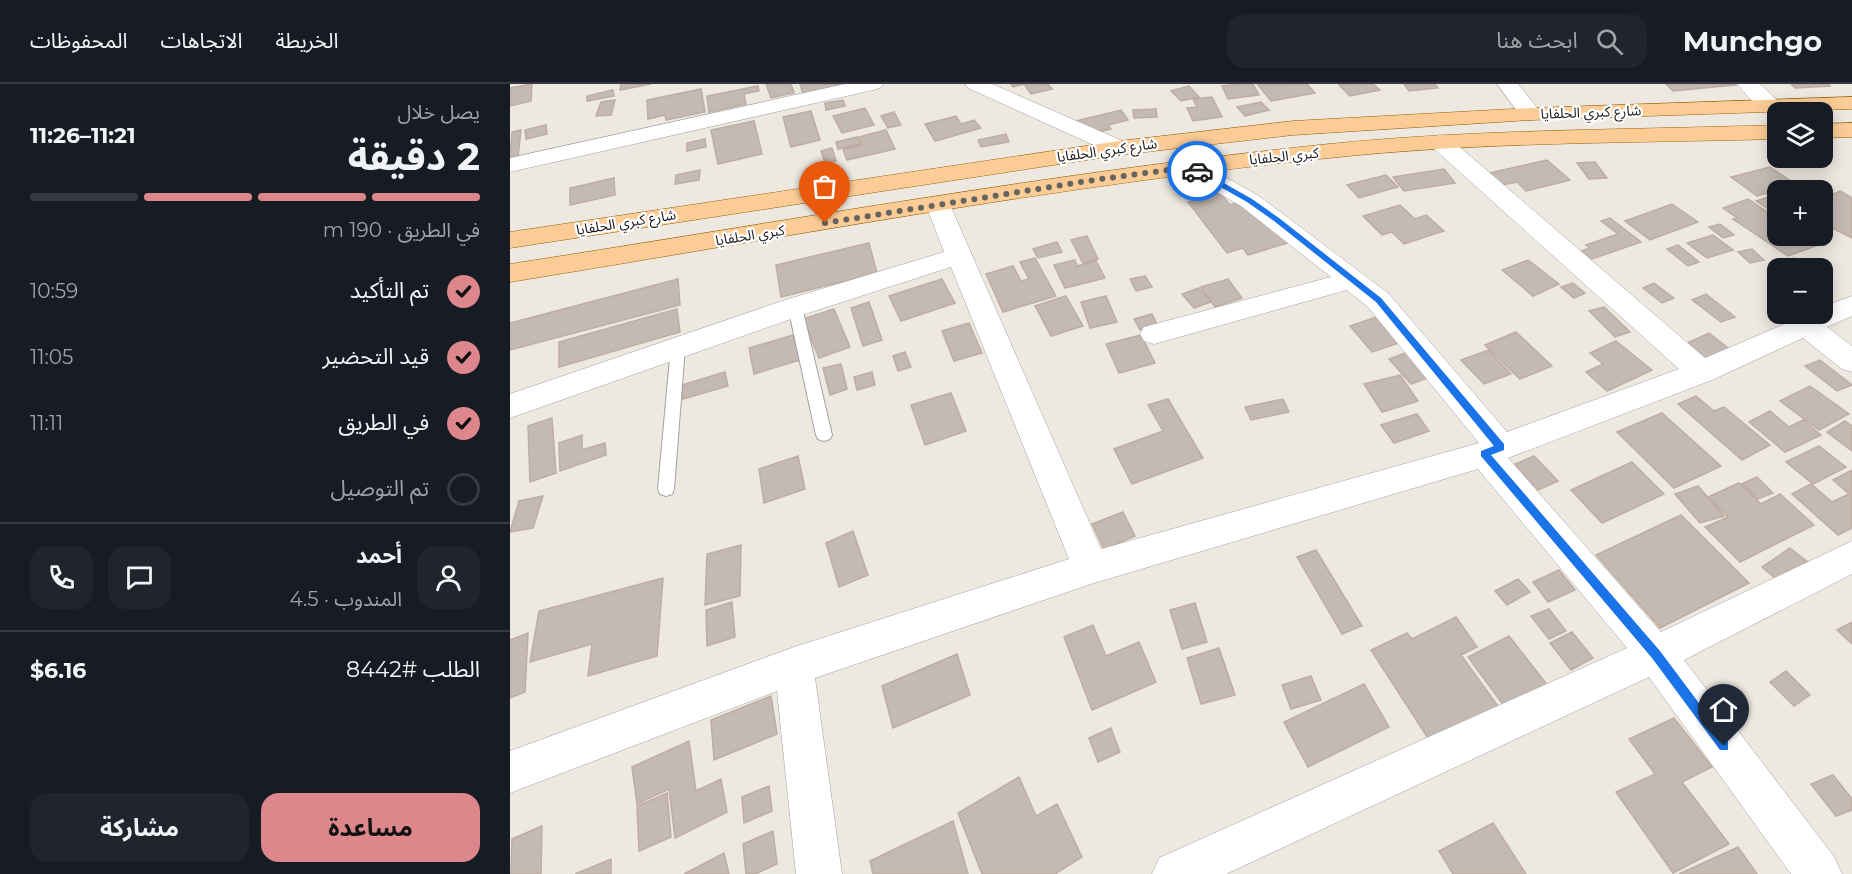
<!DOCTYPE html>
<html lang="ar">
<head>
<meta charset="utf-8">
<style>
	:root { --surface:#171b24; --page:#20242c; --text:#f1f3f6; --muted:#9ea1a6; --line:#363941; --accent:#dd868b }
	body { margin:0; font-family:Montserrat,"Noto Sans Arabic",sans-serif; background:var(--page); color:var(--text); direction:rtl; height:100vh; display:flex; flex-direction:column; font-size:22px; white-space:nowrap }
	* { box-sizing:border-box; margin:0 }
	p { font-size:20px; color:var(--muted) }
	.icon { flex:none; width:33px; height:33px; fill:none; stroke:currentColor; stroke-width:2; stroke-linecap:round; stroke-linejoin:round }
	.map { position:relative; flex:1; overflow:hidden; direction:ltr }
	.details { display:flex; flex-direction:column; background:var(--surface); width:510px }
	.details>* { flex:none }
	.fabs { position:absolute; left:1257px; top:18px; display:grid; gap:12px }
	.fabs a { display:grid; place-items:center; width:66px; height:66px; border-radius:12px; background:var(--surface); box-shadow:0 3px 15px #0003; font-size:30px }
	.pin { position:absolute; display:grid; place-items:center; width:51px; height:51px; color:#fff; margin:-62px -26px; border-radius:50% 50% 50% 0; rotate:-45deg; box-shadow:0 0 6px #0007 }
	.pin .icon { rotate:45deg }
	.courier { position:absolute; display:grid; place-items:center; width:60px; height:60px; margin:-30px; border:4px solid #1a73e8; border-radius:50%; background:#fff; color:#222; box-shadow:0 2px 8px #0007 }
	.headline em { font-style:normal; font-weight:700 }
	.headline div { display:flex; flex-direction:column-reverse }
	.headline { display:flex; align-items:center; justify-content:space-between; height:102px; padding:0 30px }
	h1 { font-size:39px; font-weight:700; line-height:45px }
	.bar { display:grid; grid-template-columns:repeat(4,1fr); gap:9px 6px; align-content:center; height:72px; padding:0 30px }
	.bar i { height:8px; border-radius:4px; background:var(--line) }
	.bar .selected { background:var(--accent) }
	.bar p { grid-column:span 4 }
	.line { display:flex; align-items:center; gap:15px; padding:0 30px; border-top:2px solid var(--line) }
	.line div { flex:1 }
	.round { display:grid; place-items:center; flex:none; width:63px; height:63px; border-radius:18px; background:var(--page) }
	ol { padding:0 30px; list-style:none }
	li { display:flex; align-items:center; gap:18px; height:66px }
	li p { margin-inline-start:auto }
	li .icon { padding:6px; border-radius:50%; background:var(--accent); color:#111; stroke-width:4 }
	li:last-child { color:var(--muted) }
	li i { width:33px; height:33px; border:3px solid var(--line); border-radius:50% }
	.button { display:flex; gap:12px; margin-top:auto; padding:12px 30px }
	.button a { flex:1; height:69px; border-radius:18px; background:var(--accent); color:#111; font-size:24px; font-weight:700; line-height:69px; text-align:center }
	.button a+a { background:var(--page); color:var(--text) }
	header { display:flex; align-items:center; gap:36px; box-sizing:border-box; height:84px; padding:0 30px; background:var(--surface); border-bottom:2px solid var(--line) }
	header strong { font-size:28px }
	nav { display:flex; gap:33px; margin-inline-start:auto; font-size:21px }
	.search { width:420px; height:54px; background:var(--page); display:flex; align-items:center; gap:15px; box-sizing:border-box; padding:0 21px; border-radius:18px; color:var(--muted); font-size:22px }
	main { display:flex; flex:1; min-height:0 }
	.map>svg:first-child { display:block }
</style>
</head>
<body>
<header>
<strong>Munchgo</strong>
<div class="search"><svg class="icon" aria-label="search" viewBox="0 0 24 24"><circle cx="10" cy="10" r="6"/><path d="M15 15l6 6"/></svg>ابحث هنا</div>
<nav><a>الخريطة</a><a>الاتجاهات</a><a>المحفوظات</a></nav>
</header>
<main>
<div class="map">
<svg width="1342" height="790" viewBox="0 0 1342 790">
	<rect width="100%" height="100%" fill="#ede8e0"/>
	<path fill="#c4bab3" stroke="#beada2" stroke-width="1.5" d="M22,0L21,17L0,22V4Z
		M111,0H141L110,6Z
		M256,0H281L284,9L261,14Z
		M290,0H329L330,3L293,10Z
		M501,0H538L542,5L521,10L514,0L503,3Z
		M730,0H743L749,11L718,15L712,2Z
		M797,0L805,9L761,17L748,1Z
		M836,0H863L870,6L840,12L829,1Z
		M894,0H925L928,4L899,7Z
		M1156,0H1225L1226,1L1163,7Z
		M1281,0H1318L1320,2L1285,4Z
		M248,2L249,7L234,10L236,20L199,28L197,12Z
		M679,2L689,13L671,17L661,7Z
		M191,5L195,28L156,36L155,31L138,35L137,16Z
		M103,6L104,12L77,17V12Z
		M702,13L712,33L683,37L677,24L687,23L683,15Z
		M105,16L101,31L86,32L91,18Z
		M333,16L335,22L316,26L315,19Z
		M751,18L759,26L735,32L727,23Z
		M355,24L364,41L332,49L323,32Z
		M646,25L647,33L624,34L623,26Z
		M611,26L618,36L598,41L601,45L575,51L566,37Z
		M301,27L310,56L281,63L273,33Z
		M384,28L391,41L378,44L371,32Z
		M446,32L451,40L464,36L471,44L425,57L415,40Z
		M244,37L252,70L208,80L201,46Z
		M36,41L37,50L16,55L15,46Z
		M11,46L8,73L0,75L2,48Z
		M376,46L385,65L337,76L333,65L352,61L349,53Z
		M496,50L499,58L471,63L468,56Z
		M347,53L350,60L328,65L326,58Z
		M195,55L196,63L177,67V59Z
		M322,64L326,77L315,79L311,67Z
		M1037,76L1060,96L1016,107L1007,98L983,103L971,91Z
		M1085,78L1097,94L1079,95L1067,79Z
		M1260,83L1287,101L1247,112L1221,93Z
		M934,85L945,99L894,107L883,93Z
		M190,86L189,96L165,100L166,91Z
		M876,91L888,103L849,114L837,101Z
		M104,94L105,111L60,121V104Z
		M1330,107L1342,114V154L1312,139V115Z
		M710,109L720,121L740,115L777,159L738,171L733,164L717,169L678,118Z
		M1264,111L1268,113V131L1246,117Z
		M1238,115L1268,135V152H1294L1308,161L1278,172L1223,135L1227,134L1213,124Z
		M1162,120L1188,138L1140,156L1115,137Z
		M890,121L905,135L916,131L934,147L894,160L882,148L872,151L853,132Z
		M1100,134L1131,158L1079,176L1069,168L1080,164L1076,161L1108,150L1091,137Z
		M1210,140L1224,151L1213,154L1199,143Z
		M1203,151L1223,166L1197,174L1177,159Z
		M577,152L588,175L573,179L561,156Z
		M547,158L552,168L528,174L523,165Z
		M359,159L367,189L271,213L266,181Z
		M1168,161L1189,178L1178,182L1157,165Z
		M1242,165L1254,176L1240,179L1228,168Z
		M525,174L546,212L493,228L476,190L503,182L511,197L519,195L510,178Z
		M1283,174L1299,184H1268V186L1261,182Z
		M565,176L567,182L586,177L595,194L555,204L544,181Z
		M1018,176L1049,200L1023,212L992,186Z
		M635,192L642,203L626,207L620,195Z
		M168,195L170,221L0,266V239Z
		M432,195L445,219L391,237L379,212Z
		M718,195L732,214L705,223L691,203Z
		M1063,199L1075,209L1064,214L1051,203Z
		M1144,199L1164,214L1152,219L1133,204Z
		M689,204L701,218L684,224L672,210Z
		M1196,210L1225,233L1211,238L1182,216Z
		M556,212L573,242L541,252L525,222Z
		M596,212L607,238L580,244L571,218Z
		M359,218L372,256L353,262L341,224Z
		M1094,223L1120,248L1105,253L1079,227Z
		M167,225L170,248L49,283V258Z
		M324,225L340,263L309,274L293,235Z
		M642,230L648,242L630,246L624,235Z
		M869,232L892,258L862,268L840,242Z
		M459,239L472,269L444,277L432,247Z
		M1006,248L1042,282L1010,295L975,261Z
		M1199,249L1227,271L1200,283L1173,261Z
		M283,251L290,276L244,290L239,264Z
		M631,251L645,279L609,289L596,260Z
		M1106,257L1142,286L1097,307L1076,288L1093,280L1080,269Z
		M978,266L1001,290L974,300L951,276Z
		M395,268L401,283L388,287L383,272Z
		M898,268L920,293L901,300L879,275Z
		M1310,276L1342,301L1327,307L1295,282Z
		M331,280L337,305L320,311L313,284Z
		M215,288L218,302L173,315L172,301Z
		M362,288L365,301L347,306L344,293Z
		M890,291L908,317L872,328L854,300Z
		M1300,302L1339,330L1309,346L1270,317Z
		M441,309L456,347L415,361L401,321Z
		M1186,312L1204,327L1214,323L1260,361L1232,376L1168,320Z
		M658,315L693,374L622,400L604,365L653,347L638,321Z
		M773,315L779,328L741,336L735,323Z
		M1260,327L1279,343L1293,336L1311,351L1275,368L1239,338Z
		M1152,329L1211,382L1164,404L1107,348Z
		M907,330L919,347L884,359L871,341Z
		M42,334L46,389L20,398L18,342Z
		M1335,337L1342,342V367L1317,348Z
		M72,351V366L95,359L96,371L50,387L49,359Z
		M1309,362L1336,383L1303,400L1276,378Z
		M288,372L295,405L254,419L249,385Z
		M1024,372L1048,397L1028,406L1005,380Z
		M1122,378L1154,410L1092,439L1061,406Z
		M1342,386V444L1328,451L1282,410L1301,400L1322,418L1339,410L1323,396Z
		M1247,393L1263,409L1248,415L1232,400Z
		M1229,399L1251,420L1270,410L1304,441L1230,478L1195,443L1218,433L1198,413Z
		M1188,402L1214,432L1190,439L1165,410Z
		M33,412L23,444L0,448L9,417Z
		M613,428L625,452L594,465L582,440Z
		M1171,431L1239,499L1150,544L1086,471Z
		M343,447L358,491L329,503L316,459Z
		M231,461L230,512L195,521L197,470Z
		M1280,464L1300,480L1272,500L1252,483Z
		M806,466L852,542L832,550L787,473Z
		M1049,486L1065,506L1038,518L1023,498Z
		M153,494L147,572L78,592L82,560L20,578L29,527Z
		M1008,495L1020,508L997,521L985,507Z
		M222,518L225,553L197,562L196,526Z
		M685,519L697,558L672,565L660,526Z
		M1039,525L1056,547L1039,555L1021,532Z
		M946,533L967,563L951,571L1003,643L921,659L861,566L897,549L902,555Z
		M1342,538V560L1327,546Z
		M583,541L596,572L629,558L646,598L582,626L554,553Z
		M1062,548L1083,574L1061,586L1040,559Z
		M18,549L15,608L0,614V556Z
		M999,552L1042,607L1000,630L958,573Z
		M709,564L725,611L691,620L677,574Z
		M447,570L460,611L383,644L372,602Z
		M1276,587L1300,611L1284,622L1260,598Z
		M801,592L811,616L781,625L772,601Z
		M854,600L879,643L798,683L774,638Z
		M261,612L267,650L204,676L201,636Z
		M1164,634L1202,683L1172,698L1219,760L1163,789L1106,708L1145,690L1119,655Z
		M601,644L610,668L588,678L579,654Z
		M179,657L186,707L211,695L217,728L165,754L159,705L127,720L122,683Z
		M1323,691L1342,715V726L1326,732L1301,700Z
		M509,693L526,732L547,720L572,773L545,790H472L448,729Z
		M259,702L262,727L234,739L232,713Z
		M157,709L161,753L129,767L127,722Z
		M443,737L458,790H363L360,777Z
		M983,739L1016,790H943L929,767Z
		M32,742L31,790H1L2,755Z
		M263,747L267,780L245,790H236L233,760Z
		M1228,763L1247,790H1169Z
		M214,769L219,790H174Z
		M101,775V790H65Z"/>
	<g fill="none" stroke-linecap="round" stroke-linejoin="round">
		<g stroke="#a2a2a2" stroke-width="2">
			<path id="lane" d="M285,218L292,223L322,351L320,355L314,357L308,355L306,351L278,223Z
				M168,258L175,263L164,405L162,410L156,412L150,410L148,405L161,263Z"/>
		</g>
		<g stroke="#a2a2a2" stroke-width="1">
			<path id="street" d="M335,0H373L370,4L363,6L0,88V74Z
				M455,0H482L617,59L620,64L617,69L609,71L601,69L458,4Z
				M987,0H1008L1032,30L1029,35L1021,36L1013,35Z
				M1228,0H1250L1272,21L1268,25C1252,30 1237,13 1228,0Z
				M930,51L938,53L1195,274L1298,230H1312V223L1342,212V232L1317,243L1342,262V288L1332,285L1293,254L1202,296L998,374L1151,548L1342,457V490L1174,576L1325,774L1332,790H1281L1139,593L716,790H642L649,774L1117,564L968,385L581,500L305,594L332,790H286L267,607L0,709V667L284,563L559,475L441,183L295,230L0,334V310L275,216L434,168L416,121L419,116L428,114L437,116L440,121L591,465L969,359L858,223L837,206L644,260L634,257L630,250L634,243L821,193L731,122L672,88L668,83L672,78L680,76L688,78L749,112L878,209L997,348L1169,285L922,63L919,58L922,53Z"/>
		</g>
		<g stroke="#915c00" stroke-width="1">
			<path id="primary" d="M1342,13V25L1021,36L783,51L609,71L0,164V148L609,57L783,37L1021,24Z
				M1342,39V53L1312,54V40Z
				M1268,41V55C1118,59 967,58 819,74C544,102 272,154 0,198V180C272,138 545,88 819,60C968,45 1118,46 1268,41Z"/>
		</g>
		<use href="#lane" fill="#fff" fill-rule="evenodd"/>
		<use href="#street" fill="#fff" fill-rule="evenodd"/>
		<use href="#primary" fill="#fccc96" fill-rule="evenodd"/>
	</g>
	<path fill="#1a73e8" d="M684,85H689L742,115L769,134L871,214L994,360V366L981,371L1150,567L1218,658V666H1210L1142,574L971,372V367L984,362L866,218L764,137L737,118L684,88Z"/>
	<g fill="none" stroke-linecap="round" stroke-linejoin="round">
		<path stroke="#646360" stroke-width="6" stroke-dasharray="0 10.8" d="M315,139L584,96L680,83L687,87"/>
	</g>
	<g text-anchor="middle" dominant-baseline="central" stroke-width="4.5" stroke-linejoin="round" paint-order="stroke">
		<g font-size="14" fill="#1b1b1b" stroke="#fff">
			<text transform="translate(1081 28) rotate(-2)">شارع كبري الحلفايا</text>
			<text transform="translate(597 66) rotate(-8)">شارع كبري الحلفايا</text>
			<text transform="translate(774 72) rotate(-6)">كبري الحلفايا</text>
			<text transform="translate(116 138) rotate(-9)">شارع كبري الحلفايا</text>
			<text transform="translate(240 151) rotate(-9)">كبري الحلفايا</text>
		</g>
	</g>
</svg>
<div class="fabs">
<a><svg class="icon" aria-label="layers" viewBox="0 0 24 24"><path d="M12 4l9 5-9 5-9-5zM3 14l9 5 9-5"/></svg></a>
<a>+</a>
<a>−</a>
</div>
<div class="pin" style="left:315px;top:139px;background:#ea580c"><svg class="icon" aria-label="bag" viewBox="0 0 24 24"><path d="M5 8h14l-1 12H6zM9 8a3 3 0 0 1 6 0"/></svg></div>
<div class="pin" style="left:1214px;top:662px;background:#1f2937"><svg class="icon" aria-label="home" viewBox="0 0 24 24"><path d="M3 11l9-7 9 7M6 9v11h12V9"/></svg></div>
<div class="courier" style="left:687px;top:87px"><svg class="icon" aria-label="car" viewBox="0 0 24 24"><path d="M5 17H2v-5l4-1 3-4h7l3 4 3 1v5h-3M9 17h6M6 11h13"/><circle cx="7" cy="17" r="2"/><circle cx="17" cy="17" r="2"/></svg></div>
</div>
<section class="details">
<div class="headline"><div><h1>2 دقيقة</h1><p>يصل خلال</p></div><em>11:21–11:26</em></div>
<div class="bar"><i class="selected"></i><i class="selected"></i><i class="selected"></i><i></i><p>في الطريق · 190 m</p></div>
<ol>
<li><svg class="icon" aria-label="check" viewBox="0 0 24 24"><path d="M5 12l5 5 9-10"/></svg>تم التأكيد<p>10:59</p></li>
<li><svg class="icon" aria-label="check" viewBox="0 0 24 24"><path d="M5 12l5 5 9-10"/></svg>قيد التحضير<p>11:05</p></li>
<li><svg class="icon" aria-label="check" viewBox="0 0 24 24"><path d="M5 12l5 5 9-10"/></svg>في الطريق<p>11:11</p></li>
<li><i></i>تم التوصيل</li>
</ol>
<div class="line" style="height:108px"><a class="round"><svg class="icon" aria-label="person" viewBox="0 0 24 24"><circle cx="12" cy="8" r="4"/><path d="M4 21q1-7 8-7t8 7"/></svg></a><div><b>أحمد</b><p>المندوب · 4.5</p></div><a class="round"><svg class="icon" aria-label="chat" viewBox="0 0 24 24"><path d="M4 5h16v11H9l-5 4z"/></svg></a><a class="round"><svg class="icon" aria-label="phone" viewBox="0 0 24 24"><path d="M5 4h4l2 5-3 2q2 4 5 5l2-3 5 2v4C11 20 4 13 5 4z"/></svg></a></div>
<div class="line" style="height:78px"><div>الطلب #8442</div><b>$6.16</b></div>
<div class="button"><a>مساعدة</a><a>مشاركة</a></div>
</section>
</main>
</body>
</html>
